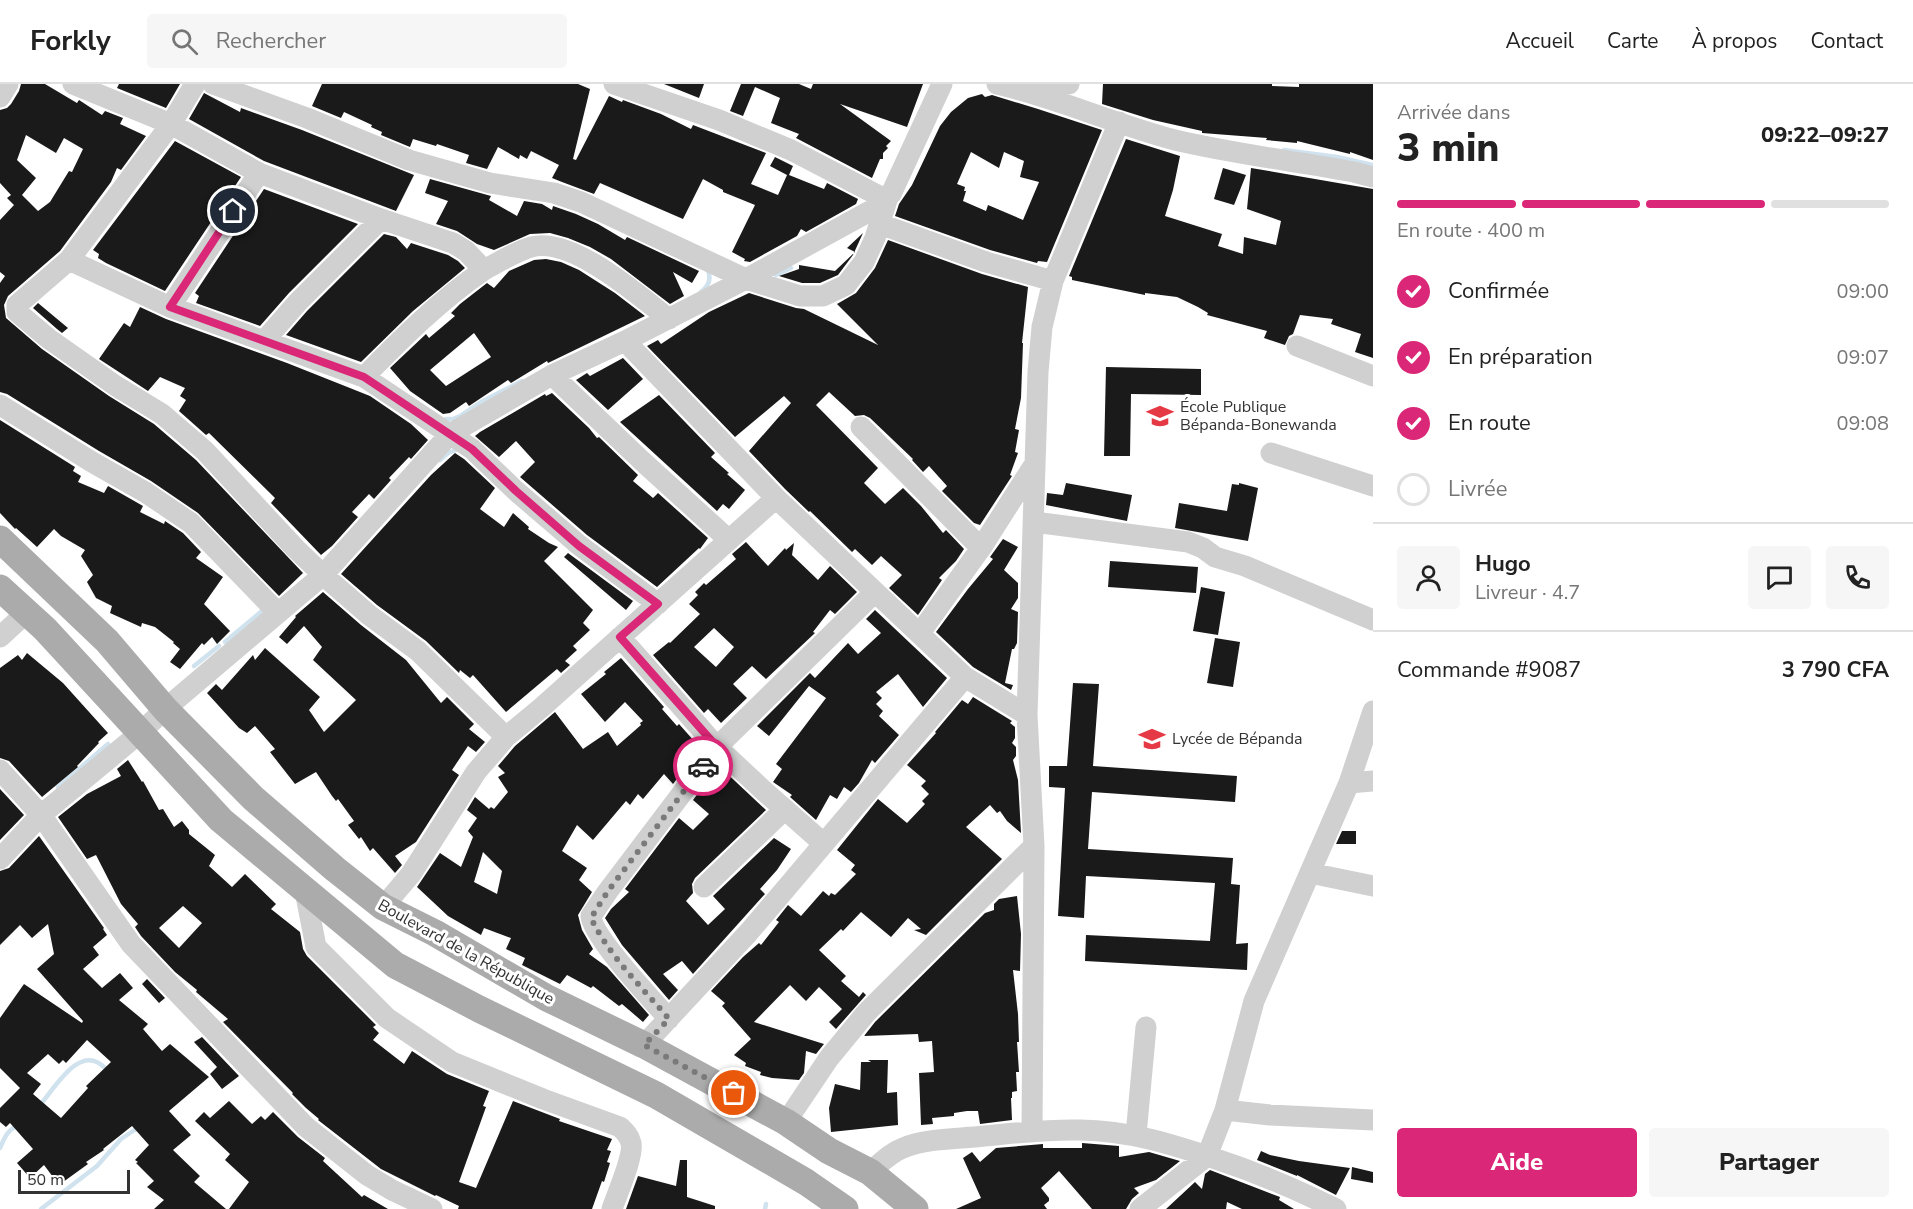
<!DOCTYPE html>
<html lang="fr">
<head>
<meta charset="utf-8">
<style>
	:root { --surface:#fff; --page:#f6f6f6; --text:#222; --muted:#767676; --line:#e0e0e0; --accent:#db2777 }
	body { margin:0; font-family:"Nunito Sans",sans-serif; background:var(--page); color:var(--text); height:100vh; display:flex; flex-direction:column; font-size:22px; white-space:nowrap }
	* { box-sizing:border-box; margin:0 }
	p { font-size:20px; color:var(--muted) }
	.icon { flex:none; width:33px; height:33px; fill:none; stroke:currentColor; stroke-width:2; stroke-linecap:round; stroke-linejoin:round }
	.map { position:relative; flex:1; overflow:hidden }
	.side { display:flex; flex-direction:column; background:var(--surface); width:540px }
	.side>* { flex:none }
	.scale { position:absolute; left:18px; bottom:15px; width:112px; box-sizing:border-box; padding-left:6px; border:3px solid #333; border-top:0; font-size:16px; line-height:21px; white-space:nowrap; color:#333; -webkit-text-stroke:4px #fff; paint-order:stroke }
	.pin { position:absolute; display:grid; place-items:center; width:51px; height:51px; color:#fff; margin:-26px; border:3px solid #fff; border-radius:50%; box-shadow:0 2px 6px #0007 }
	.courier { position:absolute; display:grid; place-items:center; width:60px; height:60px; margin:-30px; border:4px solid #db2777; border-radius:50%; background:#fff; color:#222; box-shadow:0 2px 8px #0007 }
	.headline em { font-style:normal; font-weight:800 }
	.headline div { display:flex; flex-direction:column-reverse }
	.headline { display:flex; align-items:center; justify-content:space-between; height:102px; padding:0 24px }
	h1 { font-size:39px; font-weight:800; line-height:45px }
	.bar { display:grid; grid-template-columns:repeat(4,1fr); gap:9px 6px; align-content:center; height:72px; padding:0 24px }
	.bar i { height:8px; border-radius:4px; background:var(--line) }
	.bar .current { background:var(--accent) }
	.bar p { grid-column:span 4 }
	.line { display:flex; align-items:center; gap:15px; padding:0 24px; border-top:2px solid var(--line) }
	.line div { flex:1 }
	.round { display:grid; place-items:center; flex:none; width:63px; height:63px; border-radius:6px; background:var(--page) }
	ol { padding:0 24px; list-style:none }
	li { display:flex; align-items:center; gap:18px; height:66px }
	li p { margin-inline-start:auto }
	li .icon { padding:6px; border-radius:50%; background:var(--accent); color:#fff; stroke-width:4 }
	li:last-child { color:var(--muted) }
	li i { width:33px; height:33px; border:3px solid var(--line); border-radius:50% }
	.cta { display:flex; gap:12px; margin-top:auto; padding:12px 24px }
	.cta a { flex:1; height:69px; border-radius:6px; background:var(--accent); color:#fff; font-size:24px; font-weight:800; line-height:69px; text-align:center }
	.cta a+a { background:var(--page); color:var(--text) }
	header { display:flex; align-items:center; gap:36px; box-sizing:border-box; height:84px; padding:0 30px; background:var(--surface); border-bottom:2px solid var(--line) }
	header strong { font-size:28px }
	nav { display:flex; gap:33px; margin-inline-start:auto; font-size:21px }
	.search { width:420px; height:54px; background:var(--page); display:flex; align-items:center; gap:15px; box-sizing:border-box; padding:0 21px; border-radius:6px; color:var(--muted); font-size:22px }
	main { display:flex; flex:1; min-height:0 }
	.map>svg:first-child { display:block }
</style>
</head>
<body>
<header>
<strong>Forkly</strong>
<div class="search"><svg class="icon" aria-label="search" viewBox="0 0 24 24"><circle cx="10" cy="10" r="6"/><path d="M15 15l6 6"/></svg>Rechercher</div>
<nav><a>Accueil</a><a>Carte</a><a>À propos</a><a>Contact</a></nav>
</header>
<main>
<div class="map">
<svg width="1373" height="1125" viewBox="0 0 1373 1125">
	<rect width="100%" height="100%" fill="#fff"/>
	<g fill="none" stroke-linecap="round" stroke-linejoin="round">
		<path stroke="#cfe2ee" stroke-width="4.5" d="M1284,66L1337,73L1373,81
			M776,191L791,184
			M701,208C709,202 712,194 707,184
			M446,335H453L460,332L481,318L522,297
			M440,376L448,369L458,365
			M225,558L263,526
			M194,582L219,562
			M58,703L108,660
			M40,1021C55,1004 80,958 105,984
			M0,1064C5,1053 7,1046 19,1041
			M41,1125L97,1082L121,1055L139,1043
			M765,1125L766,1120"/>
	</g>
	<path fill="#1a1a1a" fill-rule="evenodd" d="M21,0H45L77,19L79,16L102,31L105,27L123,34L120,40L146,52L121,86L117,84L111,98L60,167L8,212L4,221L6,234L42,265L109,312L154,340L196,376L303,489L279,512L198,429L151,397L99,367L7,310L0,308V199L5,192L0,188V136L14,121L7,114L11,111L0,99V26L7,24L11,20L19,7ZM26,51L56,69L64,54L83,65L72,88L69,87L50,118L38,127L22,111L36,94L17,76Z
		M119,0H180L166,24L117,4Z
		M322,0H578L590,5L573,75L576,76L609,12L622,18L623,16L661,30L691,45L693,41L766,69L751,100L778,111L787,91L770,82L775,73L793,82L789,91L824,105L827,99L858,115L856,120L806,148L801,145L797,152L750,178L744,177L745,175L732,168L755,121L723,108V106L703,95L683,135L600,99L594,110L562,98L552,94L559,81L531,67L527,75L520,71L519,75L498,63L487,85L466,79L469,71L437,60L436,62L413,55L410,63L381,51L382,48L371,43L372,41L344,28L341,34L312,22Z
		M664,0H704L699,14Z
		M741,0H799L811,5L813,0H923L907,43L840,20L891,57L886,62L888,64L883,69V75H880L872,94L796,54L799,50L771,39L780,14L755,3L743,32L730,27Z
		M1103,0H1272V2L1299,3V0H1373V76L1350,68V70L1297,57V59L1266,56L1267,54L1202,49V47L1153,36L1102,20Z
		M204,9L240,28L241,24L302,46L414,91L396,127L264,77L189,35Z
		M982,10L985,13L992,11L1038,25L1102,46L1047,178L1038,177L1037,179L990,166L895,132L899,120L912,101L940,42L951,28L968,14ZM971,68L999,84L1004,68L1024,77L1020,93L1039,98L1023,136L988,121L986,127L963,117L966,107H964L965,103L957,100Z
		M1126,55L1180,72L1173,106L1165,132L1222,150L1218,162L1243,170L1244,153L1276,161L1281,137L1247,125L1251,84L1373,105V274L1355,268L1361,250L1331,240L1333,235L1300,231L1293,250L1289,252L1285,261L1264,254L1267,247L1207,231L1208,229L1198,223L1177,213L1145,209V211L1072,196V193L1069,192Z
		M175,57L241,93L165,207L106,179L98,174L99,170L93,166Z
		M1223,84L1246,91L1234,121L1214,115Z
		M430,95L491,112L489,116L517,132L524,117L542,120L552,126L553,122L576,130L598,140L625,156L627,153L699,187L692,199L673,188L684,212L670,220L611,175L590,163L568,154L550,149L530,150L494,166L477,160L457,147L436,140L448,117L425,109Z
		M264,105L358,140L289,209L260,242L196,219L199,212L195,209Z
		M863,149L853,171L838,191L820,199H802L779,192L799,185V181L835,187L855,168L847,164Z
		M384,150L396,153L407,165L411,159L448,171L458,177L465,184L413,227L361,278L286,251L307,227Z
		M888,156L982,190L1028,203L1022,259H1023L1021,314L1015,345L1019,346L1015,368L1018,369L1010,391L1012,392L980,441L974,439L942,407L947,402L929,382L923,388L912,376L913,375L870,334L864,331L855,332L829,308L816,321L878,384L864,399L885,420L903,404L921,422L943,449L946,446L964,465L956,477L939,494L942,496L918,531L889,504L902,491L881,472L872,481L855,465L852,468L810,427L809,428L785,405L749,367L791,319L784,312L735,353L647,262L658,256L661,260L709,228L749,209L796,224L804,225L878,261L837,220L856,209L875,184Z
		M546,175L561,178L579,186L615,209L645,232L548,279L547,277L511,299L508,296L469,322L466,318L450,329L443,330L410,307L390,284L426,250L429,254L455,232L451,229L460,220L487,199L494,204L509,187L534,176ZM474,249L491,273L446,302L430,286Z
		M38,219L68,244L62,249L57,245L33,224Z
		M140,223L166,235L287,279L370,312L411,340L428,356L411,375L409,373L389,394L391,396L374,415L369,410L352,428L358,433L332,462L321,471L271,419L275,414L209,349L206,351L179,327L186,316L180,312L185,304L160,293L148,307L99,275L124,239L130,243Z
		M623,274L643,295L608,326L576,296L587,289L590,292Z
		M1106,283L1201,285V311L1131,310L1130,372H1104Z
		M552,309L589,344L597,354L599,353L638,391L633,397L653,414L658,409L708,454L700,465L699,464L657,503L587,451L520,393L535,378L516,357L499,373L475,352L480,348L545,310L546,312Z
		M659,311L715,369L711,373L729,389L727,390L745,406L729,425L723,420L717,427L620,338Z
		M0,336L75,383L73,387L81,392L78,398L104,409L108,402L143,422L140,428L164,440L165,437L183,449L201,468L196,474L223,493L204,520L230,547L217,560L212,553L204,561L202,559L180,585L170,578L180,565L173,559L174,558L155,543L142,539L141,543L110,529L112,522L96,514L87,498L93,491L81,472L85,466L61,452L54,445L37,463L16,444L15,445L0,429Z
		M455,369L464,375L495,404L480,425L504,443L513,429L529,443L528,445L549,459L558,463L544,477L593,526L583,539L590,546L573,562L577,566L565,577L570,581L561,589L557,585L506,628L473,591L470,594L460,586L459,589L426,557L377,521L341,490L431,391Z
		M1066,399L1132,411L1127,437L1046,421L1047,409L1063,411Z
		M1239,399L1258,404L1248,457L1175,444L1179,419L1227,427L1232,400L1239,401Z
		M1003,455L1018,463L1004,486L1018,499V514L1011,525L1018,528L1017,559L1014,565H1012L1005,599L1013,601L1011,606L973,583L936,548L968,505L993,475L990,473Z
		M746,458L768,482L785,464L786,466L794,459L792,471L818,496L830,482L857,508L835,530L830,526L813,548L815,549L766,595L752,582L733,600L747,614L721,639L708,625L704,629L653,571L669,558L670,559L700,530L689,520L698,511L695,508L704,499L706,501L736,475L732,470ZM714,544L734,563L716,583L694,563Z
		M568,469L633,517L626,526L564,473Z
		M1110,477L1198,483L1196,509L1108,503Z
		M1201,503L1225,508L1218,551L1193,547Z
		M323,508L361,541L406,576L441,619L447,613L474,640L469,645L485,658L476,668L468,662L452,686L459,691L416,758L395,772L402,781L395,789L373,764L370,767L361,753L359,755L348,741L354,737L338,715L336,717L332,712L316,688L295,700L270,668L275,665L255,642L247,649L239,644L207,609L216,600L222,606L253,571L255,576L265,564L320,613L309,626L324,648L356,616L313,576L322,563L304,542L287,560L279,553L296,533L295,532Z
		M875,526L947,594L923,623L898,590L876,608L882,614L876,620L883,627L879,632L899,651L875,679L872,676L859,699L851,708L844,703L837,715L830,711L816,736L790,713L792,711L773,698L782,685L776,680L826,614L809,602L769,652L757,642L810,589L815,594L848,559L858,570L881,549L866,535Z
		M1215,554L1240,558L1233,603L1207,599Z
		M27,569L63,599L108,649L98,658L99,659L77,682L78,683L42,713L9,677L0,674V584L18,571L22,576Z
		M621,574L664,623L662,625L677,642L679,640L695,658L685,668L692,675L673,700L664,690L643,715L638,710L630,721L626,717L593,756L577,741L562,767L587,784L579,796L592,808L578,831L582,846L593,865L589,870L607,883L649,931L643,938L622,920L619,922L593,902L591,904L567,891L560,900L522,881L525,874L506,865L511,854L484,844L481,851L448,832L417,803L440,769L461,783L473,753L468,747L477,734L467,726L475,713L489,725L491,723L494,725L508,708L498,693L505,689L498,682L515,662L555,628L583,665L608,648L617,662L641,641L640,639L643,637L625,618L605,638L581,610L606,590L604,588ZM483,768L502,787L497,810L474,798Z
		M1073,599L1099,600L1093,682L1237,692L1235,718L1092,708L1088,765L1233,774L1231,800L1240,801L1236,860L1248,859L1247,886L1085,877L1086,851L1210,857L1215,799L1086,792L1084,834L1058,832L1065,704L1049,703V682H1067Z
		M973,613L1012,637L1010,639L1015,643V654L1012,659L1016,663V672L1013,676L1018,696L1021,749L1007,737L1000,727L997,729L990,721L966,743L1002,775L926,851L914,846L921,845L908,834L891,853L861,828L843,847L841,845L819,866L846,892L841,897L859,913L863,908L866,911L836,945L829,938L842,925L819,903L806,917L790,901L754,938L824,960L816,970L806,967L804,989L799,996L772,994L760,991L761,988L745,982L746,979L734,971L751,955L722,922L725,919L711,907L743,873L759,859L761,861L779,838L776,836L788,821L801,832L823,807L829,812L831,809L835,811L856,790L851,786L855,781L837,766L878,715L907,739L925,720L922,717L929,710L921,702L926,697L907,681L936,649L935,648L962,616L968,620Z
		M128,676L142,698L143,697L159,726L163,725L174,743L182,737L189,746V750L215,771L209,782L232,803L245,790L276,820L271,825L300,848L303,865L307,872L376,941L373,943L379,949L373,956L404,980L412,967L447,990L489,1007L483,1022L486,1023L459,1098L476,1104L513,1017L560,1035L559,1037L612,1055L607,1066L611,1067L607,1078L610,1079L604,1098L602,1097L592,1125H458L459,1122L436,1111L435,1112L381,1085L318,1036L319,1035L306,1024L292,1010L293,1009L223,938L228,935L196,908L197,906L175,888L141,852L135,843L138,840L121,820L96,771L87,775L58,733L87,710L121,692L117,685ZM183,822L202,839L179,864L159,844Z
		M719,682L766,726L695,794L692,800L693,809L686,817L708,841L725,825L713,812L774,754L791,765L777,786L760,805L765,810L693,890L682,877L663,890L678,906L669,916L622,861L605,834L611,825L629,808L625,805L679,734L693,746L709,730L693,716Z
		M0,705L24,731L0,756Z
		M1342,747H1356V760H1336Z
		M39,752L104,844L103,845L107,851L93,863L99,871L83,885L102,904L120,889L133,904L119,916L148,940L143,945L162,967L170,960L209,993L169,1027L191,1051L173,1066L200,1092L194,1098L226,1125H154L164,1116L147,1103L154,1097L136,1079L138,1078L135,1076L149,1061L132,1042L103,1065L104,1066L86,1078L88,1080L59,1101L44,1081L30,1094L17,1079L33,1065L10,1039L6,1043L0,1038V1024L20,1004L0,984V934L24,900L82,939L83,937L37,885L54,870L48,840L32,854L20,841L0,861V787L9,784ZM87,956L111,978L86,1002L88,1004L61,1034L33,1010L41,1000L27,989L48,970L59,980L63,976L66,979Z
		M1017,812L1021,850L1020,887L1013,886L1018,930L1019,958H1017L1019,988H1016L1017,1007L1012,1008V1014H1011L1012,1036L980,1040L978,1027H967L954,1029V1032L932,1034L933,1040L921,1041L919,989L934,988L932,957L919,958L918,950L864,952L875,938L985,829L994,826V820L999,815Z
		M147,895L165,914L159,919L142,900Z
		M202,953L239,992L222,1005L210,990L217,983L194,958Z
		M868,976H888L887,1009L897,1008L898,1041L831,1048L829,1024L835,1000L860,1006L861,978H871Z
		M229,1017L252,1040L261,1032L265,1036L273,1028L298,1053L325,1074L323,1077L362,1113L364,1111L388,1125H229L249,1098L225,1076L230,1070L195,1037L204,1028L210,1034Z
		M1082,1059L1119,1062V1073L1149,1068L1180,1077L1156,1096L1134,1104L1139,1109L1132,1115L1126,1125H1092L1059,1087L1041,1104L1049,1114V1117L1044,1121L1047,1125H956L981,1114L963,1074L972,1068L980,1078L996,1064L1043,1060V1064H1082Z
		M1261,1067L1270,1071L1299,1077L1350,1084L1336,1111L1297,1091V1092L1257,1076Z
		M680,1076H687V1113L715,1122V1125H626L638,1092L676,1102Z
		M1352,1083L1373,1088V1099L1351,1095Z
		M1210,1086L1280,1113L1279,1116L1294,1125H1242L1227,1118L1226,1125H1166L1195,1098L1202,1105L1205,1090Z"/>
	<g fill="none" stroke-linecap="round" stroke-linejoin="round">
		<path stroke="#d0d0d0" stroke-width="21" d="M73,0L171,40L259,89L381,135L453,159L466,167L484,186C440,216 401,255 364,293
			M195,0L171,40L69,176L17,221V228L49,255L116,302L162,330L205,367L295,464L323,491L369,531L418,567L506,653
			M213,0L307,34L409,76L490,99L554,109L581,118L746,195L800,212H823L846,201L864,178L875,154L887,116L791,66L719,36L614,0
			M997,0C1057,14 1114,40 1175,56C1234,70 1295,77 1354,88L1373,93
			M1031,7L1069,0
			M0,13L8,0
			M880,140L986,178L1053,197
			M69,176L170,223L364,293L472,365L516,407L579,461L658,520
			M484,186C499,178 515,168 531,163C572,152 638,211 669,235
			M170,223L259,89
			M264,257L298,218L381,135
			M625,257L776,414L965,593L749,848L644,961
			M1297,262L1373,292
			M552,291L641,376L729,456
			M0,321L92,378L145,408L191,439L278,529
			M861,343L981,464
			M1271,369L1373,402
			M1034,438L1188,458L1203,464L1215,473L1245,482L1373,536
			M920,549L981,464L1034,381
			M0,553L26,529
			M620,553L717,663L764,707L823,759
			M965,593L1027,631
			M0,686L41,731L131,860L306,1043L367,1091L392,1106L432,1125
			M1349,699L1373,697
			M0,775L41,731L141,648L165,625L323,491L450,350L552,291L625,257L746,195L881,121L891,110L942,0
			M1310,789L1373,802
			M704,803L785,725
			M305,807L316,863L387,934L452,978L543,1015L620,1043C625,1048 629,1051 631,1059C634,1072 617,1110 612,1125
			M383,823L411,790L476,688L506,653L541,624L776,414
			M669,935C653,917 592,852 591,832L608,807L717,663L874,509
			M1225,1026L1254,917L1349,699L1373,627
			M786,1038L829,974L866,929L1034,762
			M1032,1048L1034,762L1027,631L1038,288L1042,243L1053,197L1119,38
			M1136,1051L1146,943
			M870,1088C881,1079 890,1069 903,1064C925,1054 960,1055 984,1052C1016,1049 1048,1045 1080,1046C1129,1047 1168,1059 1213,1074C1256,1088 1296,1105 1336,1125
			M1140,1125L1207,1072L1225,1026L1270,1031L1373,1036"/>
		<path stroke="#ababab" stroke-width="27" d="M0,455L107,557L165,625L253,714L335,785L383,823L435,849L547,914L644,961L786,1038L829,1067L870,1088L915,1125
			M0,504L45,545L221,736L395,881L479,925L656,1011L806,1098L845,1125"/>
	</g>
	<g fill="none" stroke-linecap="round" stroke-linejoin="round">
		<path stroke="#7a7a7a" stroke-width="6" stroke-dasharray="0 10.8" d="M703,682L608,807L591,834C609,872 642,903 669,935L644,961L734,1009"/>
		<path stroke="#db2777" stroke-width="8" d="M233,127L170,223L364,293L472,365L516,407L579,462L658,520L620,553L717,663L703,682"/>
	</g>
	<defs>
		<g id="school-bare" transform="scale(2.07)"><path d="M0-5L7-2L0 1L-7-2ZM-4 1L0 2.5L4 1V4Q0 6-4 4Z" fill="#e63946" stroke="#fff" stroke-width="2.5" paint-order="stroke"/></g>
	</defs>
	<g fill-rule="evenodd">
		<use href="#school-bare" x="1160" y="332"/>
		<use href="#school-bare" x="1152" y="655"/>
	</g>
	<g text-anchor="middle" dominant-baseline="central" stroke-width="6" stroke-linejoin="round" paint-order="stroke">
		<g font-size="16" fill="#333" stroke="#fff" text-anchor="start">
			<text x="1180" y="323">École Publique<tspan x="1180" dy="18">Bépanda-Bonewanda</tspan></text>
			<text x="1172" y="655">Lycée de Bépanda</text>
		</g>
		<g font-size="16" fill="#333" stroke="#fff">
			<text transform="translate(466 868) rotate(29)">Boulevard de la République</text>
		</g>
	</g>
</svg>
<div class="scale">50 m</div>
<div class="pin" style="left:734px;top:1009px;background:#ea580c"><svg class="icon" aria-label="bag" viewBox="0 0 24 24"><path d="M5 8h14l-1 12H6zM9 8a3 3 0 0 1 6 0"/></svg></div>
<div class="pin" style="left:233px;top:127px;background:#1f2937"><svg class="icon" aria-label="home" viewBox="0 0 24 24"><path d="M3 11l9-7 9 7M6 9v11h12V9"/></svg></div>
<div class="courier" style="left:703px;top:682px"><svg class="icon" aria-label="car" viewBox="0 0 24 24"><path d="M5 17H2v-5l4-1 3-4h7l3 4 3 1v5h-3M9 17h6M6 11h13"/><circle cx="7" cy="17" r="2"/><circle cx="17" cy="17" r="2"/></svg></div>
</div>
<section class="side">
<div class="headline"><div><h1>3 min</h1><p>Arrivée dans</p></div><em>09:22–09:27</em></div>
<div class="bar"><i class="current"></i><i class="current"></i><i class="current"></i><i></i><p>En route · 400 m</p></div>
<ol>
<li><svg class="icon" aria-label="check" viewBox="0 0 24 24"><path d="M5 12l5 5 9-10"/></svg>Confirmée<p>09:00</p></li>
<li><svg class="icon" aria-label="check" viewBox="0 0 24 24"><path d="M5 12l5 5 9-10"/></svg>En préparation<p>09:07</p></li>
<li><svg class="icon" aria-label="check" viewBox="0 0 24 24"><path d="M5 12l5 5 9-10"/></svg>En route<p>09:08</p></li>
<li><i></i>Livrée</li>
</ol>
<div class="line" style="height:108px"><a class="round"><svg class="icon" aria-label="person" viewBox="0 0 24 24"><circle cx="12" cy="8" r="4"/><path d="M4 21q1-7 8-7t8 7"/></svg></a><div><b>Hugo</b><p>Livreur · 4.7</p></div><a class="round"><svg class="icon" aria-label="chat" viewBox="0 0 24 24"><path d="M4 5h16v11H9l-5 4z"/></svg></a><a class="round"><svg class="icon" aria-label="phone" viewBox="0 0 24 24"><path d="M5 4h4l2 5-3 2q2 4 5 5l2-3 5 2v4C11 20 4 13 5 4z"/></svg></a></div>
<div class="line" style="height:78px"><div>Commande #9087</div><b>3 790 CFA</b></div>
<div class="cta"><a>Aide</a><a>Partager</a></div>
</section>
</main>
</body>
</html>
